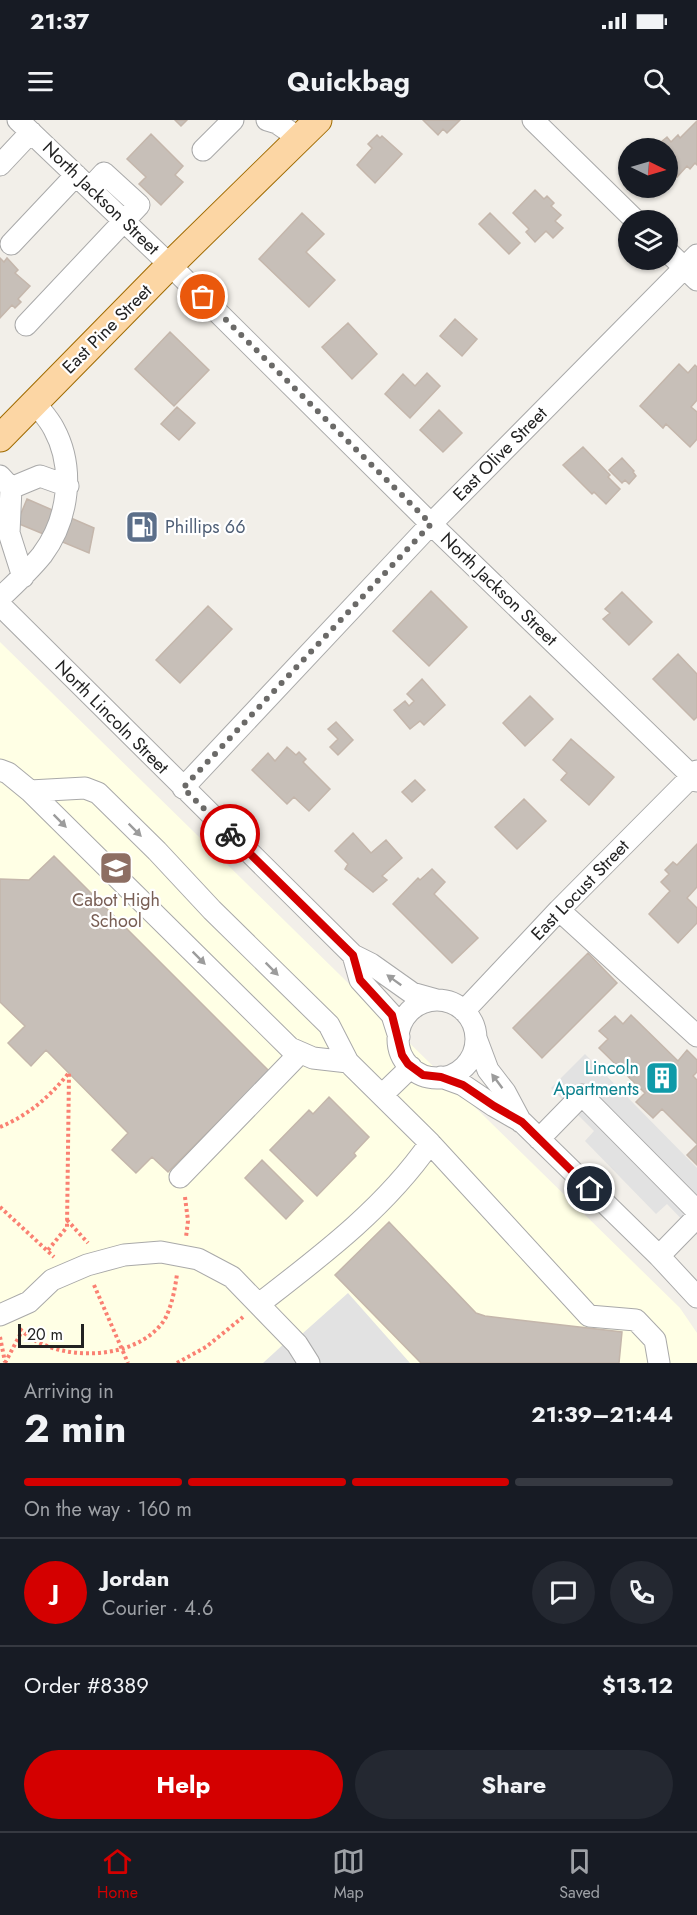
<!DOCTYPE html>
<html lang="en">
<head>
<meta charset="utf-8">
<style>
	:root { --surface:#171b24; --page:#242831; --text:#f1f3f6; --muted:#9ea1a6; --line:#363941; --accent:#d40000 }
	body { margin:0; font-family:Jost,sans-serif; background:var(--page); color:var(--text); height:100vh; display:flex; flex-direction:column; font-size:22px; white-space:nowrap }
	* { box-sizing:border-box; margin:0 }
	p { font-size:20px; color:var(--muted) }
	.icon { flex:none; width:33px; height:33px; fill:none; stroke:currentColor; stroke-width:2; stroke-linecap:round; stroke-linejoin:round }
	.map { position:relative; height:1243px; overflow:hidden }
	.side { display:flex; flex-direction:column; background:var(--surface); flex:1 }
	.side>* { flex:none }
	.needle { width:39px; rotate:95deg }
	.buttons { position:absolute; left:618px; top:18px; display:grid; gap:12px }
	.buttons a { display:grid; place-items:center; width:60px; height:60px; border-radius:50%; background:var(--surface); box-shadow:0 2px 4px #0004; font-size:30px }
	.scale { position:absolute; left:18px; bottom:15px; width:66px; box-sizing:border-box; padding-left:6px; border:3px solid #222; border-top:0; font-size:16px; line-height:21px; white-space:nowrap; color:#222; -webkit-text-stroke:4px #fff; paint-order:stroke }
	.pin { position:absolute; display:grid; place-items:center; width:51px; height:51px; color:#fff; margin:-26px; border:3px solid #fff; border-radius:50%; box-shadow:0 2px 6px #0007 }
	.courier { position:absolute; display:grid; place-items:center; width:60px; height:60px; margin:-30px; border:4px solid #d40000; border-radius:50%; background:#fff; color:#222; box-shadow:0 2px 8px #0007 }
	.overview em { font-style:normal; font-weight:700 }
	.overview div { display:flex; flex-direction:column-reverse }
	.overview { display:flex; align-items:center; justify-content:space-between; height:102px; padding:0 24px }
	h1 { font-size:39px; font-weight:700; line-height:45px }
	.bar { display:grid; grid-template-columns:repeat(4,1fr); gap:9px 6px; align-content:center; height:72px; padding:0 24px }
	.bar i { height:8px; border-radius:4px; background:var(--line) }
	.bar .selected { background:var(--accent) }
	.bar p { grid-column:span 4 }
	.line { display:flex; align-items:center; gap:15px; padding:0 24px; border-top:2px solid var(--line) }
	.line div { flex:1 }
	.round { display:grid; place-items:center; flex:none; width:63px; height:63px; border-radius:32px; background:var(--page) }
	.cta { display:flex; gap:12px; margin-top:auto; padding:12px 24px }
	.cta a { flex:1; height:69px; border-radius:36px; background:var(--accent); color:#fff; font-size:24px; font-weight:700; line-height:69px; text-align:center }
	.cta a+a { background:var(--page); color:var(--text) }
	.status { display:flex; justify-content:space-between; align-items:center; height:42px; padding:0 30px; background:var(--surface); direction:ltr }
	.status svg { height:16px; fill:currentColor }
	header { display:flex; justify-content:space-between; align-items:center; height:78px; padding:0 24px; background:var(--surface); font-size:27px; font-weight:700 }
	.menu { display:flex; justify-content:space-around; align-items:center; height:84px; border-top:2px solid var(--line); background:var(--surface); font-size:16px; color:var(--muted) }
	.menu a { display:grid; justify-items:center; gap:3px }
	.menu .selected { color:var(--accent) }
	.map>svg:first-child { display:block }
</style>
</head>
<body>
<div class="status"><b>21:37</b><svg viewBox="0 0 49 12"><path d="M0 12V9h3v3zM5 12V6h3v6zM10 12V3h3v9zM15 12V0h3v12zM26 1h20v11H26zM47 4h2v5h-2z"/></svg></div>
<header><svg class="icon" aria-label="menu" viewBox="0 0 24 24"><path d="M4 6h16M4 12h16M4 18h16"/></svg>Quickbag<svg class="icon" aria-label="search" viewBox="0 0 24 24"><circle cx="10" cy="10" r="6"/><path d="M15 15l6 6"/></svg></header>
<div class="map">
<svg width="697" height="1243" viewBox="0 0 697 1243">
	<rect width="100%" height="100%" fill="#f2efe9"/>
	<path fill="#ffffe5" d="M0,522L680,1188L697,1213V1243H0Z"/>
	<path fill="#e2e2e2" d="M585,934L697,1048V1115L667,1084L656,1094L585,1021L594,1011L551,968Z
		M348,1173L410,1243H263L298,1211L302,1214Z"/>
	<path fill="#c7bfb8" stroke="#c4b6ab" stroke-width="1.5" d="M175,0H187L181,6Z
		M423,0H460L447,13L443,9L438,15Z
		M697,1V45L695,43L690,49L687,46L677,57L675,54L668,61V28H654L667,17L671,22L678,15L680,18Z
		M151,14L183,46L175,55L183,62L161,85L139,64L146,57L127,39Z
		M377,15L380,18L382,16L402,34L375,63L357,45L372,28L368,24Z
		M535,70L544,79L547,76L554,83L551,86L561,95L555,101L563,108L553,118L546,111L535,122L526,112L529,109L513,93Z
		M302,93L324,114L306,132L335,160L309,187L259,139Z
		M490,93L520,123L509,134L479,104Z
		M0,138L4,142L7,138L18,150L15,153L30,166L18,179L21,182L15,188L12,185L0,198Z
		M455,199L477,219L462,236L440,216Z
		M348,203L377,234L352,259L322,227Z
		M170,212L209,250L174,286L135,249Z
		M679,244L688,253L695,245L697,247V280L691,287L697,292V319L690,327L666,304L663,308L640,286Z
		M427,253L440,266L410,298L385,274L403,254L415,266Z
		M177,287L195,303L179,320L161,304Z
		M439,290L462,313L443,332L420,310Z
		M583,327L610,355L608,357L620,369L606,384L594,372L592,374L563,345Z
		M622,338L634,351L633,352L636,356L629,364L625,360L622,363L609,350Z
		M27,379L94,408L89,433L17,403Z
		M431,471L467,507L429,546L393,511Z
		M622,472L652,502L629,525L603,499L610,493L605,489Z
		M208,486L232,509L180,563L156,540Z
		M678,534L697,554V597L694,600L653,559Z
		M422,559L445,585L424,605L420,601L410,609L394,590L405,581L409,586L414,581L407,574Z
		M530,576L553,599L525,626L503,603Z
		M336,602L353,620L338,635L330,627L338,619L328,609Z
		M571,619L614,657L589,685L561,660L567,653L553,640Z
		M287,627L296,635L299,632L306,639L303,642L330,669L309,691L294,677L287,684L252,650L268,633L275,641Z
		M415,660L425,670L412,682L402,672Z
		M524,679L546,701L517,729L495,707Z
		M353,713L371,733L386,720L402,738L382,756L387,760L373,772L345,749L348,744L335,731Z
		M697,724V767L687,778L697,788V803L678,823L649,794L670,771L661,762L669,754L665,750L673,742L677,745Z
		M54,736L269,951L168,1052L152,1037L136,1053L112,1030L128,1013L46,930L31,946L8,923L25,906L0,882V759L29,760Z
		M432,749L445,762L434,774L478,818L452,843L393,784L418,758L420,760Z
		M588,833L617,863L542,938L513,908Z
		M631,895L678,941L687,930L697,940V952L693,956L697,960V1024L662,989L653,998L636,982L645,973L599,928L608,919L599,911L615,896L623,904Z
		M329,977L369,1017L354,1033L356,1036L317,1076L270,1030L309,990L313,994Z
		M697,1025V1045L687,1035Z
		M262,1040L303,1081L286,1099L245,1058Z
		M389,1102L476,1193L485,1196L622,1212L619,1243H421L335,1155Z"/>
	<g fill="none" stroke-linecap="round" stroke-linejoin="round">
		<g stroke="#a9a9a9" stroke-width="23">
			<path id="minor" d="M18,0L170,145L431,404L697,661
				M267,0L277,3L299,18
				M533,0L635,100
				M203,30L233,0
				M0,45L31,12
				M11,124L76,55
				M668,132L697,160
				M26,205L139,85L104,53L90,68
				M0,356L11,368L9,413L23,457
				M11,368L40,356L68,366
				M0,478C15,464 29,451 42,435C69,399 75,348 54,309C49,299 41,291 35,283
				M0,485L353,835L371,844L412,873L437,880
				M0,650L8,653L30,671L290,928L313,938L348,942L430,1023L589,1196L636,1200L655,1220L659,1243
				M183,668L431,404L697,135
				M30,671L85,668L98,673L157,731L212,790L329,905L348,942
				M559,790L697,916
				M353,835L360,860L392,895L399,917
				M398 919a39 39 0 1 1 78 0a39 39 0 1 1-78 0Z
				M464,891L559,790L697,651
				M476,918L488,950L505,972L521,1002
				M441,957L463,965L494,986L522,1002L659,1136L697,1177
				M382,975L411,947
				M539,1019L582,975L697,1091
				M180,1057L300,933
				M659,1136L697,1097
				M259,1184C321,1136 385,1088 430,1023
				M0,1195L29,1182L52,1160L87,1145L124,1135L161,1132L198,1139L232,1157L297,1224L309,1243"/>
		</g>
		<g stroke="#a06b00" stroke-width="29">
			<path id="major" d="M0,318L170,145L318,0"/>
		</g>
		<path stroke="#fa8072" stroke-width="4" stroke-dasharray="3 3" stroke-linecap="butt" d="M0,1007C29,995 49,977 68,954
			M185,1077L188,1101L186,1117
			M0,1087L54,1137
			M67,1100L88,1123
			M48,1130L67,1107L69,953
			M94,1165L128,1243
			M20,1209C53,1243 137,1243 165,1199C172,1185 175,1169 177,1154
			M0,1217L5,1242
			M5,1243L22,1211
			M177,1243L206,1227L243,1197"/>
		<use href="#minor" stroke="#fff" stroke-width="21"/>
		<use href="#major" stroke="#fcd6a4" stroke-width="27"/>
	</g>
	<defs><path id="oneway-solid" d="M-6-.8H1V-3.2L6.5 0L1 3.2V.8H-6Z" transform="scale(1.5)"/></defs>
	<g fill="#9c9c9c">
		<use href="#oneway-solid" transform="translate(60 701) rotate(45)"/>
		<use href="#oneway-solid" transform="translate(135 710) rotate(45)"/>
		<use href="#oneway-solid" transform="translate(199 838) rotate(45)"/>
		<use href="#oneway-solid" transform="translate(272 849) rotate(45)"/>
		<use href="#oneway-solid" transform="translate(394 860) rotate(-144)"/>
		<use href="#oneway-solid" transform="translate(497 961) rotate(-127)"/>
	</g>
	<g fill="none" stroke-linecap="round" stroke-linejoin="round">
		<path stroke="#6b6a68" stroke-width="6" stroke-dasharray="0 10.8" d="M203,177L431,404L183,668L230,714"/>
		<path stroke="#d40000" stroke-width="8" d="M230,714L353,835L360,860L392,895L402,935L408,944L423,955L441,957L463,965L494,986L522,1002L590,1069"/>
	</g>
	<defs>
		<g id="fuel-square" transform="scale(1.725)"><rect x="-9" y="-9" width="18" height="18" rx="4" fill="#5c6f8a" stroke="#fff"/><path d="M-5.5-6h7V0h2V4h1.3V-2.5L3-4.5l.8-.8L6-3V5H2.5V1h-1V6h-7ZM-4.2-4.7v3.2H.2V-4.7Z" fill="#fff"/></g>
		<g id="school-square" transform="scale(1.725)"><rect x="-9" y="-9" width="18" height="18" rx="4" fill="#8d6e63" stroke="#fff"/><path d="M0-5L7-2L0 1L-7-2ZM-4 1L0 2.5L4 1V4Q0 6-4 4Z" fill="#fff"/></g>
		<g id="building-square" transform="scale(1.725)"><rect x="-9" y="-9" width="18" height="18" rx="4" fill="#0f9aa8" stroke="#fff"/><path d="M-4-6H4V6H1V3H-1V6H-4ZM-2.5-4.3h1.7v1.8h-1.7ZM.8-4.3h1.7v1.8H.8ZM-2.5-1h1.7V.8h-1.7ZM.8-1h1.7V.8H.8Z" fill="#fff"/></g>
	</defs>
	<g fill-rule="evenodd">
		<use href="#fuel-square" x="142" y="407"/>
		<use href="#school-square" x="116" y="748"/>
		<use href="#building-square" x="662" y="958"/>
	</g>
	<g text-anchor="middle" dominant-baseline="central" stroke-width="4.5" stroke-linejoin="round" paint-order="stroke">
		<g font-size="18" fill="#222" stroke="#fff">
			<text transform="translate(101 78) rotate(44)">North Jackson Street</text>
			<text transform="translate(107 209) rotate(-45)">East Pine Street</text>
			<text transform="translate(500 334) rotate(-45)">East Olive Street</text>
			<text transform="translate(499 469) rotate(44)">North Jackson Street</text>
			<text transform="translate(112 597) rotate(45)">North Lincoln Street</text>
			<text transform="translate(580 770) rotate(-46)">East Locust Street</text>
		</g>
		<g font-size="18" fill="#4e5e75" stroke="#fff" text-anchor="start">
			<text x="165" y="407">Phillips 66</text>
		</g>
		<g font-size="18" fill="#785e54" stroke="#fff">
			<text x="116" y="780">Cabot High<tspan x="116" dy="21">School</tspan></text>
		</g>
		<g font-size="18" fill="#0d838f" stroke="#fff" text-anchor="end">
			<text x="639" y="948">Lincoln<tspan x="639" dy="21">Apartments</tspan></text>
		</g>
	</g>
</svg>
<div class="buttons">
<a><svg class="needle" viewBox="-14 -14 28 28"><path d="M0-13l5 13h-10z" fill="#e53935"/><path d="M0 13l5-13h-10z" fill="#9ea1a6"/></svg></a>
<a><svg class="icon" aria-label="layers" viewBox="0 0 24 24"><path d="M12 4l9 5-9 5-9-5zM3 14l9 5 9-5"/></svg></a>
</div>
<div class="scale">20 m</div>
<div class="pin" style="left:203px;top:177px;background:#ea580c"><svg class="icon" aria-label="bag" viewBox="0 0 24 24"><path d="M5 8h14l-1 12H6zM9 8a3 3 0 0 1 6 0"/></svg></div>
<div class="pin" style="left:590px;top:1069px;background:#1f2937"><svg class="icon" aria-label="home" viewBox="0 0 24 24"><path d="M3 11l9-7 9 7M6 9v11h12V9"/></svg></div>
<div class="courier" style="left:230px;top:714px"><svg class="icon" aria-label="bike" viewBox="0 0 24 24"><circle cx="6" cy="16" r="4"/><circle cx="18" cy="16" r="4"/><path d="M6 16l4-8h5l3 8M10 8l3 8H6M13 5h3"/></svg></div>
</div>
<section class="side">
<div class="overview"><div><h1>2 min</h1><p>Arriving in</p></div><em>21:39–21:44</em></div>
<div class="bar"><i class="selected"></i><i class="selected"></i><i class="selected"></i><i></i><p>On the way · 160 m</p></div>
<div class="line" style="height:108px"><b class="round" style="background:var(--accent);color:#fff">J</b><div><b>Jordan</b><p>Courier · 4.6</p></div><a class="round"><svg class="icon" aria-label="chat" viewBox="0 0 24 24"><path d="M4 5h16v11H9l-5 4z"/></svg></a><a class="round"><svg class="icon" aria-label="phone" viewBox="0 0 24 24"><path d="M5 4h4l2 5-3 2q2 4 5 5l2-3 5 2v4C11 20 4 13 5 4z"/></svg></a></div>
<div class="line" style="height:78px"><div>Order #8389</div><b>$13.12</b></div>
<div class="cta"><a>Help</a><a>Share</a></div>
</section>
<nav class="menu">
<a class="selected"><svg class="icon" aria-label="home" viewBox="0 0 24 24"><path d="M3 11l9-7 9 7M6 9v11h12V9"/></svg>Home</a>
<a><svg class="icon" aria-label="map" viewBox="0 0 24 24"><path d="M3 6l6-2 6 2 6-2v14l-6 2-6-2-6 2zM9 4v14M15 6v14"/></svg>Map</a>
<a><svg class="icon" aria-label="saved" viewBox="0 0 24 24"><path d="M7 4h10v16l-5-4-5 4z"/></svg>Saved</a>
</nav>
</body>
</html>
